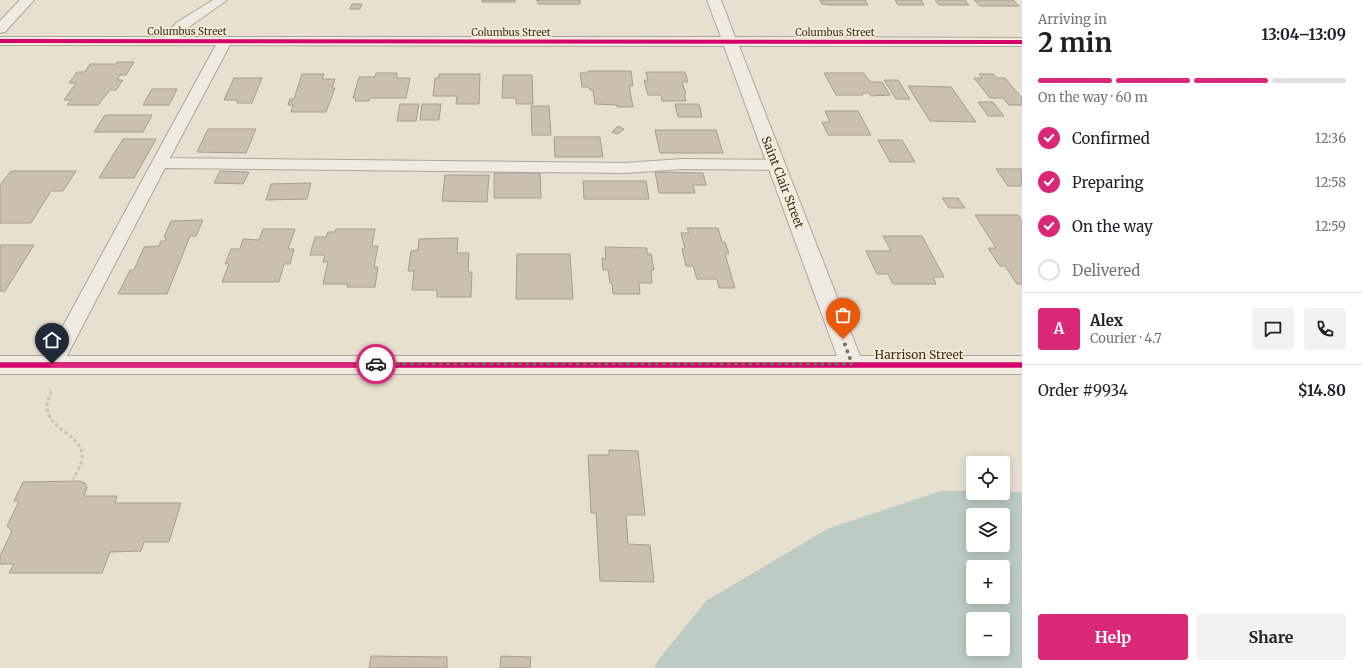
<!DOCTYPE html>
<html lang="en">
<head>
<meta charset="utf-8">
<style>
	:root { --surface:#fff; --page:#f2f2f2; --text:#202124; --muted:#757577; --line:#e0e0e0; --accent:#db2777 }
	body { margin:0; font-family:Merriweather,serif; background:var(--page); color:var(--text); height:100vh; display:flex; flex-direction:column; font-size:15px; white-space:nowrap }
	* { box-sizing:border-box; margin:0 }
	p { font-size:13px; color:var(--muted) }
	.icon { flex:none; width:22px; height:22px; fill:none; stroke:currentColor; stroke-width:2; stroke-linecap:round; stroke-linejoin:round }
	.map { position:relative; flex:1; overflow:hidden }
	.side { display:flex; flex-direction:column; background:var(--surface); width:340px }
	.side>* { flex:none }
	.buttons { position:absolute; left:966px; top:456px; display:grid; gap:8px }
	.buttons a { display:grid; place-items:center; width:44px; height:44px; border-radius:4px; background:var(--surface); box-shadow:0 2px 10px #0003; font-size:20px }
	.pin { position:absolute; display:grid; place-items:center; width:34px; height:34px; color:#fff; margin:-41px -17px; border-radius:50% 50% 50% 0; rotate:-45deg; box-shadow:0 0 4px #0007 }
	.pin .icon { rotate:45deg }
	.courier { position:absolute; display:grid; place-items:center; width:40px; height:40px; margin:-20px; border:3px solid #db2777; border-radius:50%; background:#fff; color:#222; box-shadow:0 1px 5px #0007 }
	.headline em { font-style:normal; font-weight:700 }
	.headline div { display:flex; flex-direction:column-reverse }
	.headline { display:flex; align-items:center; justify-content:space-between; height:68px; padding:0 16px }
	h1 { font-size:26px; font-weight:700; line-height:30px }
	.bar { display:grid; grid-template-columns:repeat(4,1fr); gap:6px 4px; align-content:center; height:48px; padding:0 16px }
	.bar i { height:5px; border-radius:3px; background:var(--line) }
	.bar .selected { background:var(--accent) }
	.bar p { grid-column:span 4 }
	.line { display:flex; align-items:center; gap:10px; padding:0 16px; border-top:1px solid var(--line) }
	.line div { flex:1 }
	.round { display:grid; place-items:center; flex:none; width:42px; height:42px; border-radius:4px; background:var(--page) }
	ol { padding:0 16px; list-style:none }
	li { display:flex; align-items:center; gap:12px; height:44px }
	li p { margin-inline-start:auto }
	li .icon { padding:4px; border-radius:50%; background:var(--accent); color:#fff; stroke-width:4 }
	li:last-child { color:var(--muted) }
	li i { width:22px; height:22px; border:2px solid var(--line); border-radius:50% }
	.button { display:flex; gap:8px; margin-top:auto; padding:8px 16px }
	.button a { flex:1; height:46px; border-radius:4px; background:var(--accent); color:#fff; font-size:16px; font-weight:700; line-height:46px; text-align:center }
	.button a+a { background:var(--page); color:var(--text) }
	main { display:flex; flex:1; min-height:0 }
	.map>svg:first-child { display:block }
</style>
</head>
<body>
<main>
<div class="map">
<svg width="1022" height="668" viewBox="0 0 1022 668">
	<rect width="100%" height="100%" fill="#e7e0d1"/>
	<path fill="#bcccc2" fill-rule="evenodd" d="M941,491H973V493L1022,492V668H654L659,659L706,601L827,529ZM973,515H1003V545H973ZM973,567H1003V597H973ZM973,619H1003V649H973Z"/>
	<path fill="#cbbfb2" stroke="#a89c90" d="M482,0H515V2H482Z
		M536,0H580V4H538V0Z
		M820,0H865L868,5H830L822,4Z
		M895,0H921L924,5H898Z
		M935,0H965L969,5H939Z
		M974,0H1013L1019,6H980Z
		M352,4H362L360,9H350Z
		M117,62H134L126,75H120L117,80H123L116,90H110L98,105H67L71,100H64L76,83H69L77,72H85L90,64H116Z
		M588,71H631L633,86H629L633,107H617V105L595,104L593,90H590L589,87H582L580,73H588Z
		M646,72H685L688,82H682L686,94H684L686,101H662L661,95H648L644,80H648Z
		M376,73H397V78H410L406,98H370L369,101H355L356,98H353L359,77H375Z
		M824,73H864L870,82H882L890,95L871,96L869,93H862L863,95H836Z
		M302,74H324L322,79H335L332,88H335L326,112H291L293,105H288L290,99H294Z
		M439,74H480L479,104H456L457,96H433L435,78H439Z
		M979,74H993L997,78H1005L1022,98V105H1009L1003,98H990L974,78H982Z
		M503,75H532L533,104H516V98H502Z
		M234,78H262L252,103H237L238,100H224Z
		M884,80H898L910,99H896Z
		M908,86L951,87L976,122L930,121Z
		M152,89H177L169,105H143Z
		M978,102H993L1004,116H988Z
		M400,104H419L416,121H397Z
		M422,104H441L439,120H420Z
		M675,104H699L702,117H678Z
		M531,106H549L551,135H532Z
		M825,111H858L871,135H828L822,122H830Z
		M105,115H152L143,132H94Z
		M618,126L624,129L618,134L612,132Z
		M208,129H256L246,153L197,152Z
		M655,130H716L723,153H660Z
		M554,137H600L603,157H555Z
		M123,139H156L134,178H99Z
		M878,140H902L915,162H890Z
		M996,169H1021L1022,186H1008Z
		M11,171H76L63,191H51L31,223H0V185Z
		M220,171L249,172L243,184L214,183Z
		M655,172L703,173L706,185H693L695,193H659Z
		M494,173H540L541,198H494Z
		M445,175H489L487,202L442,201Z
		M583,181H646L649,199H584Z
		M311,183L307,199L266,200L271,184Z
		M942,198H958L965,208H949Z
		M975,215H1018L1022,221V284H1017L1005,266H1000L988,248H996Z
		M203,220L196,236H190L167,294H118L130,270H134L144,247L159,246L161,241H165L166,237H164L171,221Z
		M687,228H718L722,242H725L729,254H725L735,288H719L717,279H697L693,266H686L682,249H685L681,233H689Z
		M263,229H295L288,249H294L290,264H284L279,282H222L229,264H225L231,249H240L243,239L259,240Z
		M336,229H375L372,246H378L374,267H378L375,287H347L348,284H323L328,262H323L325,255H310L315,237H326L328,232H335Z
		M883,236H922L944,277H933L936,284H893L888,274H877L866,251H891Z
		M458,238L457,253H469L468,272H472L471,297H437V290H412L414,271H408L411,251L418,250L419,239Z
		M0,245H34L5,291H0Z
		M605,247L647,248V254H651L654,270H651L652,283H639L640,294H613L612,283H610L608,270H603L602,258L606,259Z
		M517,254H570L573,299H516Z
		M609,450L638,451L645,515H626L628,544L650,545L654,582L600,581L596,513H591L588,455H609Z
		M80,481L85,483L87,488L84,496H117L115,503H181L169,542H144L141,551L110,552L102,573H9L14,564H0V556L12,531L7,526L19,501H14L23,482Z
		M371,656L447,657V668H369Z
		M501,656L531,657L530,668H500Z"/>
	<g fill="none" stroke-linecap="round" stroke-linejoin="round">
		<g stroke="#ada599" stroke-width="2">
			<path id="service" d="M213,0H227L186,29L173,44H163L161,41L176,23Z
				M225,37L230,38L232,41L170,158L625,163L682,159L777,160L783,161L785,165L783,169L777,170L682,169L625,173L165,168L59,371L52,373L45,371L42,365L45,359L218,41L220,38Z"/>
		</g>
		<g stroke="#ada599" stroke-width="2">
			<path id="minor" d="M707,0H721L735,37L1022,38V46H739L860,356H1022V374H0V356H837L724,46L0,45V37H721Z"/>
		</g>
		<g stroke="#ada599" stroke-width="2">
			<path id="tertiary" d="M20,0H34L5,32L0,33V21Z"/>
		</g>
		<path stroke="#c8c2b9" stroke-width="3" stroke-dasharray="3.5 2.5" stroke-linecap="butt" d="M51,391C50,396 47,401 47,406C47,431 85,434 82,459C81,466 76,473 73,479"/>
		<use href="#service" fill="#efebe3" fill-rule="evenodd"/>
		<use href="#minor" fill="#efebe3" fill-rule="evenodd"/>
		<use href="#tertiary" fill="#efebe3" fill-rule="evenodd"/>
		<g stroke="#f7eed8" stroke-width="5.5">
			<path id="cycleway-far1" d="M0,41L1022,42"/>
		</g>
		<g stroke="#f7eed8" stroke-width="8">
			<path id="cycleway" d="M0,365H1022"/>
		</g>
		<use href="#cycleway-far1" stroke="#d6006c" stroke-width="4"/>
		<use href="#cycleway" stroke="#d6006c" stroke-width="5.5"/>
	</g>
	<path fill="#db2777" d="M52,362H376L380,364L376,367H52L48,364Z"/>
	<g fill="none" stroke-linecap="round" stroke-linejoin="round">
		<path stroke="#786c5e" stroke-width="4" stroke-dasharray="0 7.2" d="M376,364H852L843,339"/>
	</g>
	<g text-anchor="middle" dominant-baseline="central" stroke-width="3" stroke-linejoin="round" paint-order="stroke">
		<g font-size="10" fill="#3d2e20" stroke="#f7eed8">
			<text x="187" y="31">Columbus Street</text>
			<text x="511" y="32">Columbus Street</text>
			<text x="835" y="32">Columbus Street</text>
		</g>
		<g font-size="12" fill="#3d2e20" stroke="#f7eed8">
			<text transform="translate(783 182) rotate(69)">Saint Clair Street</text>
			<text x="919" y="354">Harrison Street</text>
		</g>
	</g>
</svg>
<div class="buttons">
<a><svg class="icon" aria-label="locate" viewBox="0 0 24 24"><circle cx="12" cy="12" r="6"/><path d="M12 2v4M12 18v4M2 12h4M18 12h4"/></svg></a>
<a><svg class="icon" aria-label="layers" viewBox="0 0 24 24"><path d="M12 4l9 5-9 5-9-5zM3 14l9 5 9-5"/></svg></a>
<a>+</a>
<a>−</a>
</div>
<div class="pin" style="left:843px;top:339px;background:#ea580c"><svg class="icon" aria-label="bag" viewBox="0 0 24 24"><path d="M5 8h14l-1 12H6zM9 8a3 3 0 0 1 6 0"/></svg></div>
<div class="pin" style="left:52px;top:364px;background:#1f2937"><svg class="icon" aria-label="home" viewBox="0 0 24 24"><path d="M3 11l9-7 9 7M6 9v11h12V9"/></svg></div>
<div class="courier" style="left:376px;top:364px"><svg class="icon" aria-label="car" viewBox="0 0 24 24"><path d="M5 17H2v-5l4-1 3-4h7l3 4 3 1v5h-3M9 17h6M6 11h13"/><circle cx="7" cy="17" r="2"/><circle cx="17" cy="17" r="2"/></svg></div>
</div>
<section class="side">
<div class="headline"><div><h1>2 min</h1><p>Arriving in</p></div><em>13:04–13:09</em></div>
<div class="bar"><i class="selected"></i><i class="selected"></i><i class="selected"></i><i></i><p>On the way · 60 m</p></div>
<ol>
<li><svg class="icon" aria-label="check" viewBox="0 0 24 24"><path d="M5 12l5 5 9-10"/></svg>Confirmed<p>12:36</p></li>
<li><svg class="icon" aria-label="check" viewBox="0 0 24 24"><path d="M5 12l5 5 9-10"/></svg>Preparing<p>12:58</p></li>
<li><svg class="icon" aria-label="check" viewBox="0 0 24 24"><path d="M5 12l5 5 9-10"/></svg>On the way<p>12:59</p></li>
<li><i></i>Delivered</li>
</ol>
<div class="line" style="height:72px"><b class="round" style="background:var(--accent);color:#fff">A</b><div><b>Alex</b><p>Courier · 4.7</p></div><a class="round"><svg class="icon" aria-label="chat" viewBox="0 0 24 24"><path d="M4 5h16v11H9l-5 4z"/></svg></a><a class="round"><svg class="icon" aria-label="phone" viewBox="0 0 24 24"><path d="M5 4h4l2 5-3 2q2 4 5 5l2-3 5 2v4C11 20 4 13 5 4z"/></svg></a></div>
<div class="line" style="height:52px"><div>Order #9934</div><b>$14.80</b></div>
<div class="button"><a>Help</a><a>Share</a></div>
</section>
</main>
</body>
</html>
